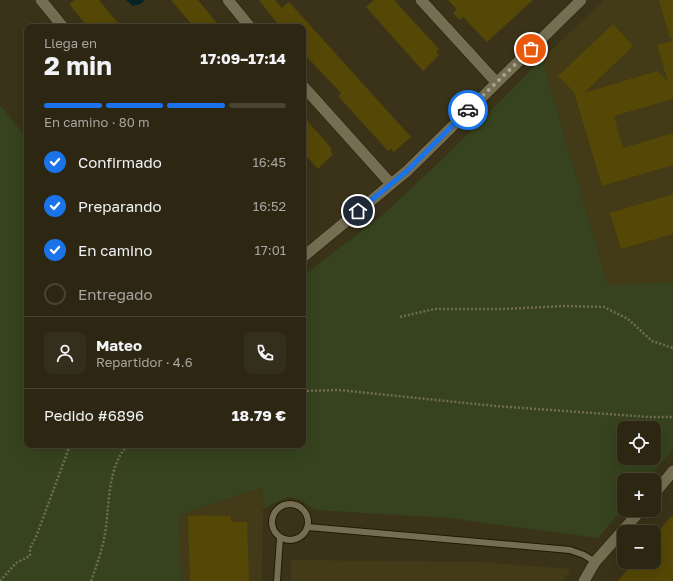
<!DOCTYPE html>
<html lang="es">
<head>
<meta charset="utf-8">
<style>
	:root { --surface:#2c2613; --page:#342e1c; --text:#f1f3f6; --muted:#a6a5a0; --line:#484333; --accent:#1a73e8 }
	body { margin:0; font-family:"Golos Text",sans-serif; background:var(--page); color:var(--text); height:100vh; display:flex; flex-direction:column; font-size:15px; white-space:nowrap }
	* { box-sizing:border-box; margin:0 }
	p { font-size:13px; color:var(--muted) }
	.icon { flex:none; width:22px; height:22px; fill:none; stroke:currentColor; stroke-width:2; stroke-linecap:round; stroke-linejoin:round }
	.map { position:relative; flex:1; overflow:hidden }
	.drawer { position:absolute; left:24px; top:24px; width:282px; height:424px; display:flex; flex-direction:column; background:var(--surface); border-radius:8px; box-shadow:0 4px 16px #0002,0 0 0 1px var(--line) }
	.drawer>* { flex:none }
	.controls { position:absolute; left:617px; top:421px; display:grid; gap:8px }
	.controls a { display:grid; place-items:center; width:44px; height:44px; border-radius:8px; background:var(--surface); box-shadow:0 4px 16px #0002,0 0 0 1px var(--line); font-size:20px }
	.pin { position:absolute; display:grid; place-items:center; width:34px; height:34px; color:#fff; margin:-17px; border:2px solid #fff; border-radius:50%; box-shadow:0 1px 4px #0007 }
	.courier { position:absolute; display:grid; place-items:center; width:40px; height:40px; margin:-20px; border:3px solid #1a73e8; border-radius:50%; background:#fff; color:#222; box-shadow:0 1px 5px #0007 }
	.head em { font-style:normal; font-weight:700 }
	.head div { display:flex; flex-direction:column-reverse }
	.head { display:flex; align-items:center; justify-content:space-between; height:68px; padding:0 20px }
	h1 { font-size:26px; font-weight:700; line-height:30px }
	.bar { display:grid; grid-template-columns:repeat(4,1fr); gap:6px 4px; align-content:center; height:48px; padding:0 20px }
	.bar i { height:5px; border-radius:3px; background:var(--line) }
	.bar .selected { background:var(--accent) }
	.bar p { grid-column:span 4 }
	.line { display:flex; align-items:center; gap:10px; padding:0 20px; border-top:1px solid var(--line) }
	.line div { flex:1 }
	.round { display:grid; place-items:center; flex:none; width:42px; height:42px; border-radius:8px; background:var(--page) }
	ol { padding:0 20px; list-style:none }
	li { display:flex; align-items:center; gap:12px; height:44px }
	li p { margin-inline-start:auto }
	li .icon { padding:4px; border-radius:50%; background:var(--accent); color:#fff; stroke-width:4 }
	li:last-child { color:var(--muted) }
	li i { width:22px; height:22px; border:2px solid var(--line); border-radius:50% }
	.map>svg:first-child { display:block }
</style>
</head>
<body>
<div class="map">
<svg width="673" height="581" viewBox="0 0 673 581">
	<rect width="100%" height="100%" fill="#3a3319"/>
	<path fill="#433a18" d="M604,0H673V282L608,285L542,59Z
		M263,488L262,581H181L179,515Z
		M291,560L479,562L571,569L563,581H291Z"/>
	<path fill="#36431e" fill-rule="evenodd" d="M542,59L608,285L673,282V449L647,480H624V507L598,538L449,518L315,510C291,491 289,496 263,509L262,488L179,515L181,581H0V105L27,138V445H303V276L385,213L451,151ZM624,428H654V458H624Z"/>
	<path fill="#082325" d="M126,0H145L141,4L133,6Z"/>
	<path fill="#554705" d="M75,0H99L121,27H88L69,4Z
		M171,0H198L220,27H194Z
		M259,0H275L282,8L289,2L411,137L394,152L391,149L388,151L338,96L341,93L303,53V27H280Z
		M374,0H394L439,49L436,52L439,55L423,71L366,7Z
		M448,0H533L487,42L463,17L460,20L453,13L457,9Z
		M659,0H673V38H670Z
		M613,24L633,46L584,93L657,71L668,82L657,45L673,41V99L614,116L623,148L673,133V165L602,186L574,92L558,76Z
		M303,116L332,149L330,151L333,154L318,169L303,152Z
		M673,194V234L621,249L610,213Z
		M673,514V581H618L634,562H654V537Z
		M209,515V516H231V522H247L249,581H190L188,516Z"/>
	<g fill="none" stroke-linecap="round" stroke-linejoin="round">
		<g stroke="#211b02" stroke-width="8">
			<path id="service" d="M272 522a18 18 0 1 1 36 0a18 18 0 1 1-36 0Z
				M308,527L570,550L584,555L595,562
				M277,581L280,538"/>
		</g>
		<g stroke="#211b02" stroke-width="12">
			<path id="minor" d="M41,0L63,27
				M228,0L250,27
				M421,0L496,82
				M303,86L391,184
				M303,257L407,171L581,0
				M654,494L673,471
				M584,581L595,562L641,510"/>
		</g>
		<path stroke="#726c56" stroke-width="2.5" stroke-dasharray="2 2" stroke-linecap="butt" d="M400,317L434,309H504L564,306L604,307L628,319L652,341L673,348
			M303,391L339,390L495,406L649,417H673
			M0,581L16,563L30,556V548L36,537L70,445
			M91,581C96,567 101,553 104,539C110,510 106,467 128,445"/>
		<use href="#service" stroke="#756e52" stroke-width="6"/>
		<use href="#minor" stroke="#756e52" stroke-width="11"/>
	</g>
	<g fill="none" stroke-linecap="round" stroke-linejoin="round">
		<path stroke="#a8a390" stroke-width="4" stroke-dasharray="0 7.2" d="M468,110L531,49"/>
		<path stroke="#1a73e8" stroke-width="5" d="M358,211L407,171L468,110"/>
	</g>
</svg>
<div class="controls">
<a><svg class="icon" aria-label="locate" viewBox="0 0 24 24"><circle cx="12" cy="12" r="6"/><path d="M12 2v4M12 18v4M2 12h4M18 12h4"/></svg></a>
<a>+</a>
<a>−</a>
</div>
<div class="pin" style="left:531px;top:49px;background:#ea580c"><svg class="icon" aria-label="bag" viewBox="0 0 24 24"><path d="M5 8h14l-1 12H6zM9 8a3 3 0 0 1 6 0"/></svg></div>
<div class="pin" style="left:358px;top:211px;background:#1f2937"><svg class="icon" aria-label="home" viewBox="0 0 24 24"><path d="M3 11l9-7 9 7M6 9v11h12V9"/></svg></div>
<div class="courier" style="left:468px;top:110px"><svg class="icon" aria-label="car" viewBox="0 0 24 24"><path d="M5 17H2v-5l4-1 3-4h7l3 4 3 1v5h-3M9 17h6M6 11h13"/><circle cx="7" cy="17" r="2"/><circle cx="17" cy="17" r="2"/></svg></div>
<section class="drawer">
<div class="head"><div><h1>2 min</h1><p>Llega en</p></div><em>17:09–17:14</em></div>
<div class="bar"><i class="selected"></i><i class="selected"></i><i class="selected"></i><i></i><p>En camino · 80 m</p></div>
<ol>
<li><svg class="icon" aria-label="check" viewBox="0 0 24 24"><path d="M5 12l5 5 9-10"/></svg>Confirmado<p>16:45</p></li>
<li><svg class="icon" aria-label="check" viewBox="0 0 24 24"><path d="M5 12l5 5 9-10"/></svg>Preparando<p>16:52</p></li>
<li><svg class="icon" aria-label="check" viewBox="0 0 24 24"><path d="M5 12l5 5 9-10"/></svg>En camino<p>17:01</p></li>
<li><i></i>Entregado</li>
</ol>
<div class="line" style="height:72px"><a class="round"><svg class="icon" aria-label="person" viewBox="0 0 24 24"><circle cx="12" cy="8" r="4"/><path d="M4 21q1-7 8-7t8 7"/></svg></a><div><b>Mateo</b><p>Repartidor · 4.6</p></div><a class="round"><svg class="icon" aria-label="phone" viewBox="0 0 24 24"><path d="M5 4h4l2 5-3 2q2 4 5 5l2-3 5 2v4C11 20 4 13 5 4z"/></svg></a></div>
<div class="line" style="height:52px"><div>Pedido #6896</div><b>18.79 €</b></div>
</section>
</div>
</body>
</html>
